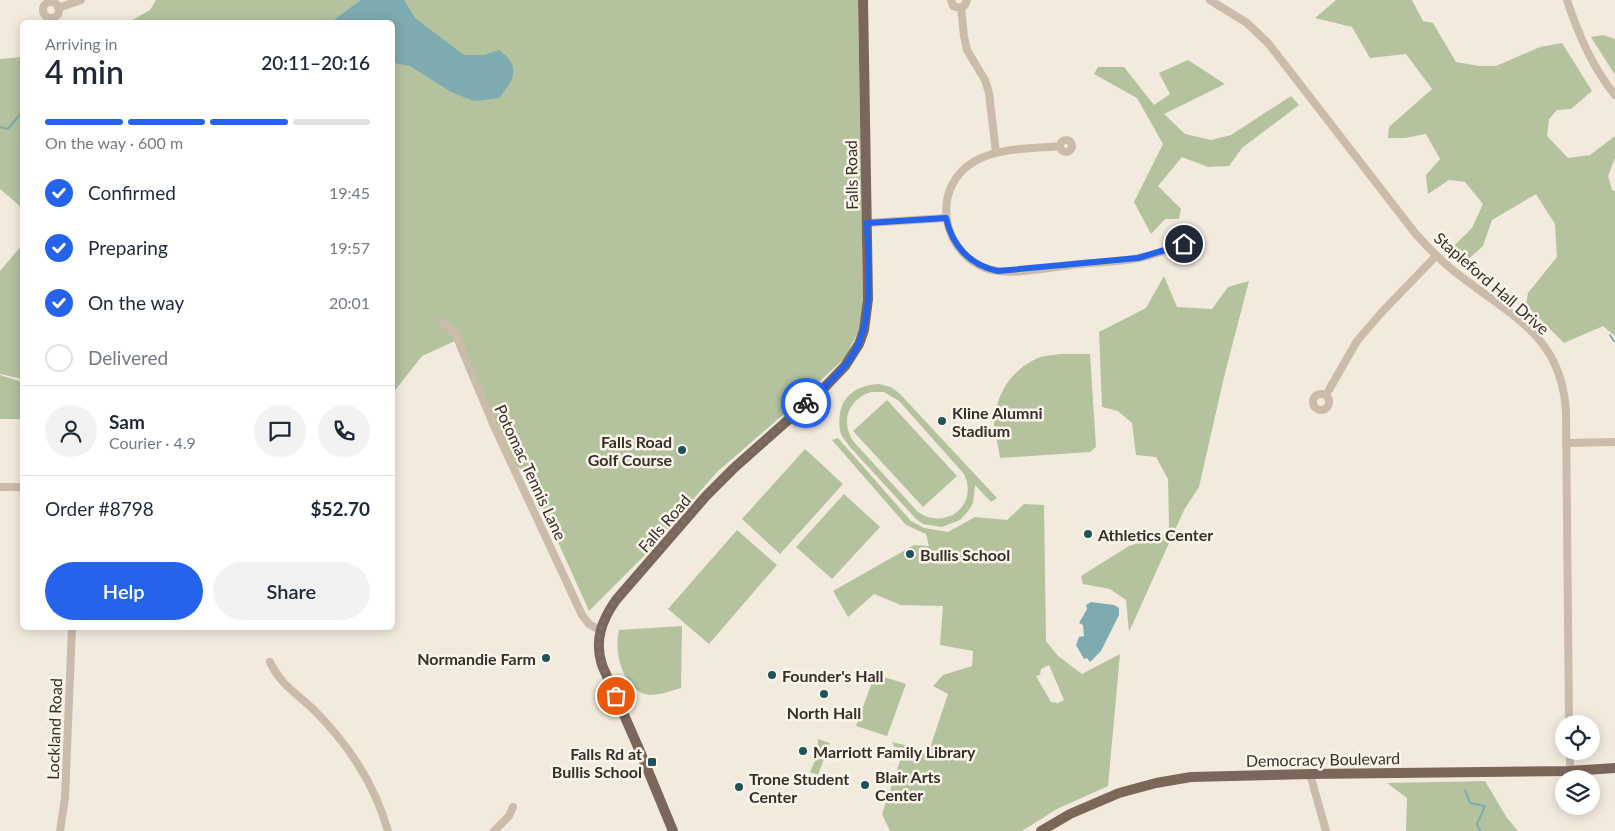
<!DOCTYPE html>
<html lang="en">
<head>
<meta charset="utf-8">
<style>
	:root { --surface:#fff; --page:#f2f2f3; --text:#1f2937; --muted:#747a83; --line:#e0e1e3; --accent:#2563eb }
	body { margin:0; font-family:Lato,sans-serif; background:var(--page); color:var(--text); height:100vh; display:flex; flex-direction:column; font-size:19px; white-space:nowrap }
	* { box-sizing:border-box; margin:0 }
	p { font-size:16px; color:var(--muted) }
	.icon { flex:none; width:28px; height:28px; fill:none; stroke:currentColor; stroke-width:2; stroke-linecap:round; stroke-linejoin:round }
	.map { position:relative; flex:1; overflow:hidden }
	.drawer { position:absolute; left:20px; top:20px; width:375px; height:610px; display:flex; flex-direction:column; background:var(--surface); border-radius:8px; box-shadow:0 2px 12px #0003 }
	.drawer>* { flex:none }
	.fabs { position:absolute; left:1555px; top:715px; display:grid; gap:10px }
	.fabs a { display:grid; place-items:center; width:45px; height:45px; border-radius:50%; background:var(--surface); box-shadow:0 2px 12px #0003; font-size:25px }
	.pin { position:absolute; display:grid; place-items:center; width:42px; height:42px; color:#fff; margin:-21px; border:2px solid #fff; border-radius:50%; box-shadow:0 1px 5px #0007 }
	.courier { position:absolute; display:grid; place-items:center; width:50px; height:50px; margin:-25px; border:4px solid #2563eb; border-radius:50%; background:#fff; color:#222; box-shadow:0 1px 6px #0007 }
	.summary em { font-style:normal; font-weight:600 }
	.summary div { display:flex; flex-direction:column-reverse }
	.summary { display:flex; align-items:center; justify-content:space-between; height:85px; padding:0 25px }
	h1 { font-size:32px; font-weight:600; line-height:38px }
	.bar { display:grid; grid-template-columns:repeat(4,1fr); gap:8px 5px; align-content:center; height:60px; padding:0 25px }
	.bar i { height:6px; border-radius:4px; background:var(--line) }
	.bar .active { background:var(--accent) }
	.bar p { grid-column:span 4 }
	.line { display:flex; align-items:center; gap:12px; padding:0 25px; border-top:1px solid var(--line) }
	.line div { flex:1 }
	.round { display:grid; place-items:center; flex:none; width:52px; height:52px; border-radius:26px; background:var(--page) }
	ol { padding:0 25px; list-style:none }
	li { display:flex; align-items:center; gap:15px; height:55px }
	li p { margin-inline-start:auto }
	li .icon { padding:5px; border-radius:50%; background:var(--accent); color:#fff; stroke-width:4 }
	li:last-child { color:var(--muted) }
	li i { width:28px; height:28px; border:2px solid var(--line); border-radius:50% }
	.action { display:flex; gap:10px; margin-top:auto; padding:10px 25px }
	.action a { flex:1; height:58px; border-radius:30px; background:var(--accent); color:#fff; font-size:20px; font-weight:600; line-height:58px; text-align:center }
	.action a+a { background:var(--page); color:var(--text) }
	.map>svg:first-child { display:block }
</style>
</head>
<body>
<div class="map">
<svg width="1615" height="831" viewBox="0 0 1615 831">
	<rect width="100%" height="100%" fill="#f3eade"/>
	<path fill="#b4c29e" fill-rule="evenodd" d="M156,0H858L863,296L861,326L845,358L785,413L717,472L641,559L589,611L527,473L509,462L455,341L422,356L393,393L392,22H129L150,10Z
		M1336,0H1412L1423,21L1433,23L1456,62L1479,66H1496L1540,47L1562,43L1592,91L1571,109L1557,110L1549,119L1547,136L1568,158L1590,155L1615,136V158L1608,176L1612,190L1615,191V336L1603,326L1564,343L1526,305L1528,293L1557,257L1555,224L1536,194L1492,220L1483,246L1464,263L1451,249L1472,228L1483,204L1465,182L1449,180L1428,194L1426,175L1440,159L1426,134L1405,138H1388L1389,127L1432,89L1406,54L1370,58L1352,27L1315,18Z
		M1603,35L1615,39V75L1591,37Z
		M22,57V208L0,189V59Z
		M1188,60L1225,84L1164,114L1185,134L1211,140L1231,135L1291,96L1299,105L1242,148L1229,166L1208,167L1182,157L1158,186L1181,209L1179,219H1165L1151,234L1134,202L1163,144L1137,98L1094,74L1098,67H1124L1154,105L1170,94L1159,73Z
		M22,245V379L0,374V271Z
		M1164,276L1177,307L1212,309L1228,287L1249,281L1224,377L1199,487L1184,510L1129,632L1126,600L1110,589L1083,584L1081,576L1129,546L1162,536L1169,527L1168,479L1156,457L1136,455L1132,423L1118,411L1102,407L1099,332L1146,308Z
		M1061,354H1090L1096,447L1090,452L1000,458C999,447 995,437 994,427C994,397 1010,370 1038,358C1045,355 1054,355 1061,354Z
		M0,375L22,382V419H0Z
		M879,384L891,387L900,394L997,498L991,502L975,485L973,503L969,510L960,520L942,527L923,524L916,519L850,447C847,443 843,438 841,434C839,428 839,420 840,414C843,393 860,385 879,384ZM871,392H884L899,401L964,474C979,505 946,531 918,512L853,441C840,421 849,399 871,392Z
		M887,400L957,476L923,507L853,431Z
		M838,438L911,521L924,528L948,532L975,517L1007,520L1024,504L1044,505L1046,641L1058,656L1082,674L1120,654L1108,786L1057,809L1022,831H890L882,814L903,752L894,746L892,742L929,751L948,694L933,686L943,675L972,666L973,651L940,645L943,606L901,605L874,594L848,617L833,591L914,545L929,546L926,534L906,525L832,440ZM1049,665L1064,700L1058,703L1051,702L1036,676L1040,675L1041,669Z
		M805,449L843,484L780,554L742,519Z
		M844,494L880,527L832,579L796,547Z
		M737,530L777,565L709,644L668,609Z
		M682,626L681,688C670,691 653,698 642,693C621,682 614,651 619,630Z
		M875,674L906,684L887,736L856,726Z
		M818,739L830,743L818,775L810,772L818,754Z
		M1485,781L1507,818L1518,831H1406L1407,798L1387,783Z"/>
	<path fill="#7dabb0" d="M361,0H404L415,18L464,55H484L499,50C521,66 515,79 499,98L474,101L451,92L410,66L395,63L393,64L392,22H331Z
		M1091,602L1114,605L1119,608V615L1101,651L1090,662L1087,658L1084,659L1076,645L1079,637L1084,636L1083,625L1079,623L1087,609L1086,605Z"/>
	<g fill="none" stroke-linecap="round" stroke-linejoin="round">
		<path stroke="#7dabb0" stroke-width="2" d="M0,127L8,129L22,112
			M1610,335L1614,341H1615
			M1465,790L1470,803L1485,806L1477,824L1480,831"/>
		<path stroke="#cbbbaa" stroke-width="8" d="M951,0L953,6L961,8
			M1210,0L1247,23L1268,43L1415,233C1430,250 1445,265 1463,278C1515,318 1562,338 1566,412L1569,724
			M1567,0C1578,34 1592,67 1615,95
			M43 10a8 8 0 1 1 16 0a8 8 0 1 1-16 0Z
			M58,8L81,0
			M961,8L964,36L967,50L985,80L989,93L996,153
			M961,8L965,5L967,0
			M1060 146a6 6 0 1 1 12 0a6 6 0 1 1-12 0Z
			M1060,146C1032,149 1000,147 975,161C931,186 940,250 985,268C1007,277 1054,267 1079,264C1099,262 1119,262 1139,258C1150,256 1161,252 1172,248
			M867,223L946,218
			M1172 245a6 6 0 1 1 12 0a6 6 0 1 1-12 0Z
			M442,322L455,333L494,426L582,615L589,624L600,630
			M1313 402a8 8 0 1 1 16 0a8 8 0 1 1-16 0Z
			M1326,395L1357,341L1382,312L1436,256
			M1566,443L1615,442
			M0,487H22
			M270,662C280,684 297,694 314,710C348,744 375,785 388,831
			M1570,751V771
			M1310,774L1326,831
			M60,831L65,798L72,628
			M494,831L509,816L513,807"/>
		<path stroke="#7b675a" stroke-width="10" d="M673,831L639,749L602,665C594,640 602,620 616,600L706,496L734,468L823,389L845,366L859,344L864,330L868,299L863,0
			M1041,831L1070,814L1119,793L1156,783L1191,777L1310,774L1570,771L1615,768"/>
	</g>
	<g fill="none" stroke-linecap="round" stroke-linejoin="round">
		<path stroke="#7a7068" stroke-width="5" stroke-dasharray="0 9" d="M616,696C597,656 589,638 616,600L706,496L734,468L806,403"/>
		<path stroke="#2563eb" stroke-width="6" d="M806,403C822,389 840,374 852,356C875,321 868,263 867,223L946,218C952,245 969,265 998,271L1138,258L1172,248L1175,251H1180L1183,248L1184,244"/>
	</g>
	<g fill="#1e535b" stroke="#faf4eb" stroke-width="2">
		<circle cx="942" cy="421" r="5"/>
		<circle cx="682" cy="450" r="5"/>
		<circle cx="1088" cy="534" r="5"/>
		<circle cx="910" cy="554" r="5"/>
		<circle cx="546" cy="658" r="5"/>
		<circle cx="772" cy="675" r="5"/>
		<circle cx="824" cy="694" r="5"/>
		<circle cx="803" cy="751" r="5"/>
		<rect x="647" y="757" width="10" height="10" rx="2.5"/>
		<circle cx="865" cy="785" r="5"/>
		<circle cx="739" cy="787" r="5"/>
	</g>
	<g text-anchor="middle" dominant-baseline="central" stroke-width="5" stroke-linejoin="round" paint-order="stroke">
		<g font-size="16" fill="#392f29" stroke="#faf4eb">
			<text transform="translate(851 175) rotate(-91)">Falls Road</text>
			<text transform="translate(1492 283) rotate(41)">Stapleford Hall Drive</text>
			<text transform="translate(531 472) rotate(65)">Potomac Tennis Lane</text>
			<text transform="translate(664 523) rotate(-49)">Falls Road</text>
			<text transform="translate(54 729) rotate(-88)">Lockland Road</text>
			<text transform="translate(1323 759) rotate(-1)">Democracy Boulevard</text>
		</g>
		<g font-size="16" font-weight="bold" fill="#392f29" stroke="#faf4eb" text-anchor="start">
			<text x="952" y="412">Kline Alumni<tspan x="952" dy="18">Stadium</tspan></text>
			<text x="672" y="441" text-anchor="end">Falls Road<tspan x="672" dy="18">Golf Course</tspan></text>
			<text x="1098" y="534">Athletics Center</text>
			<text x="920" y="554">Bullis School</text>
			<text x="536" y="658" text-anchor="end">Normandie Farm</text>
			<text x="782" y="675">Founder's Hall</text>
			<text x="824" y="712" text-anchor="middle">North Hall</text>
			<text x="813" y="751">Marriott Family Library</text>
			<text x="642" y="753" text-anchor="end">Falls Rd at<tspan x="642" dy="18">Bullis School</tspan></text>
			<text x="875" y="776">Blair Arts<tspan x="875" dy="18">Center</tspan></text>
			<text x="749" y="778">Trone Student<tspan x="749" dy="18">Center</tspan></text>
		</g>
	</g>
</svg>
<div class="fabs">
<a><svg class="icon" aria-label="locate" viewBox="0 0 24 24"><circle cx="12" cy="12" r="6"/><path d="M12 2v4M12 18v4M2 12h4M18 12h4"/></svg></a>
<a><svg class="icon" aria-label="layers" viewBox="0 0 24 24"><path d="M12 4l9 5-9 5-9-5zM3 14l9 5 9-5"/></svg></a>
</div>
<div class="pin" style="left:616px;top:696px;background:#ea580c"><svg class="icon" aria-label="bag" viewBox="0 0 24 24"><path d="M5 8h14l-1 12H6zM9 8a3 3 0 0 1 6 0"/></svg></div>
<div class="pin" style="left:1184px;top:244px;background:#1f2937"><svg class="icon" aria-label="home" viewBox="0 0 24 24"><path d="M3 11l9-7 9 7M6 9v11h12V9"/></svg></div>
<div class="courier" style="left:806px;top:403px"><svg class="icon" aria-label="bike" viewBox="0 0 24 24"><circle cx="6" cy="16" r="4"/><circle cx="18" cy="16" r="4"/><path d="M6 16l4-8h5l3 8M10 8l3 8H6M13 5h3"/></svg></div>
<section class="drawer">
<div class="summary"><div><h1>4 min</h1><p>Arriving in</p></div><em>20:11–20:16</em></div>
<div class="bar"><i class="active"></i><i class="active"></i><i class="active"></i><i></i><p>On the way · 600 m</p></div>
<ol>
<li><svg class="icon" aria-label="check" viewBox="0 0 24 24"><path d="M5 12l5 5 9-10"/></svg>Confirmed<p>19:45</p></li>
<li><svg class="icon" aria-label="check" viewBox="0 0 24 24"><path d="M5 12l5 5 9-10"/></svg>Preparing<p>19:57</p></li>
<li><svg class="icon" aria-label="check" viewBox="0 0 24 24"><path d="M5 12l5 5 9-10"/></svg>On the way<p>20:01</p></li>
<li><i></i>Delivered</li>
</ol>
<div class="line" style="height:90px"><a class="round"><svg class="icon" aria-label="person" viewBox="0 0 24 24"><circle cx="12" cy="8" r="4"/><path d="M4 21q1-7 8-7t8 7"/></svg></a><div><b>Sam</b><p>Courier · 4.9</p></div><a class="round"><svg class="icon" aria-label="chat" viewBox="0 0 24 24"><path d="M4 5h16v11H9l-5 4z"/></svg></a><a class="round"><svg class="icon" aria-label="phone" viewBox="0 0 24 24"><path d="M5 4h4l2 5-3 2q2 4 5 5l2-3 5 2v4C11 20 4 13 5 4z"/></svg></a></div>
<div class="line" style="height:65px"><div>Order #8798</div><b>$52.70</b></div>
<div class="action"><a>Help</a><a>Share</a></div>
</section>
</div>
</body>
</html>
